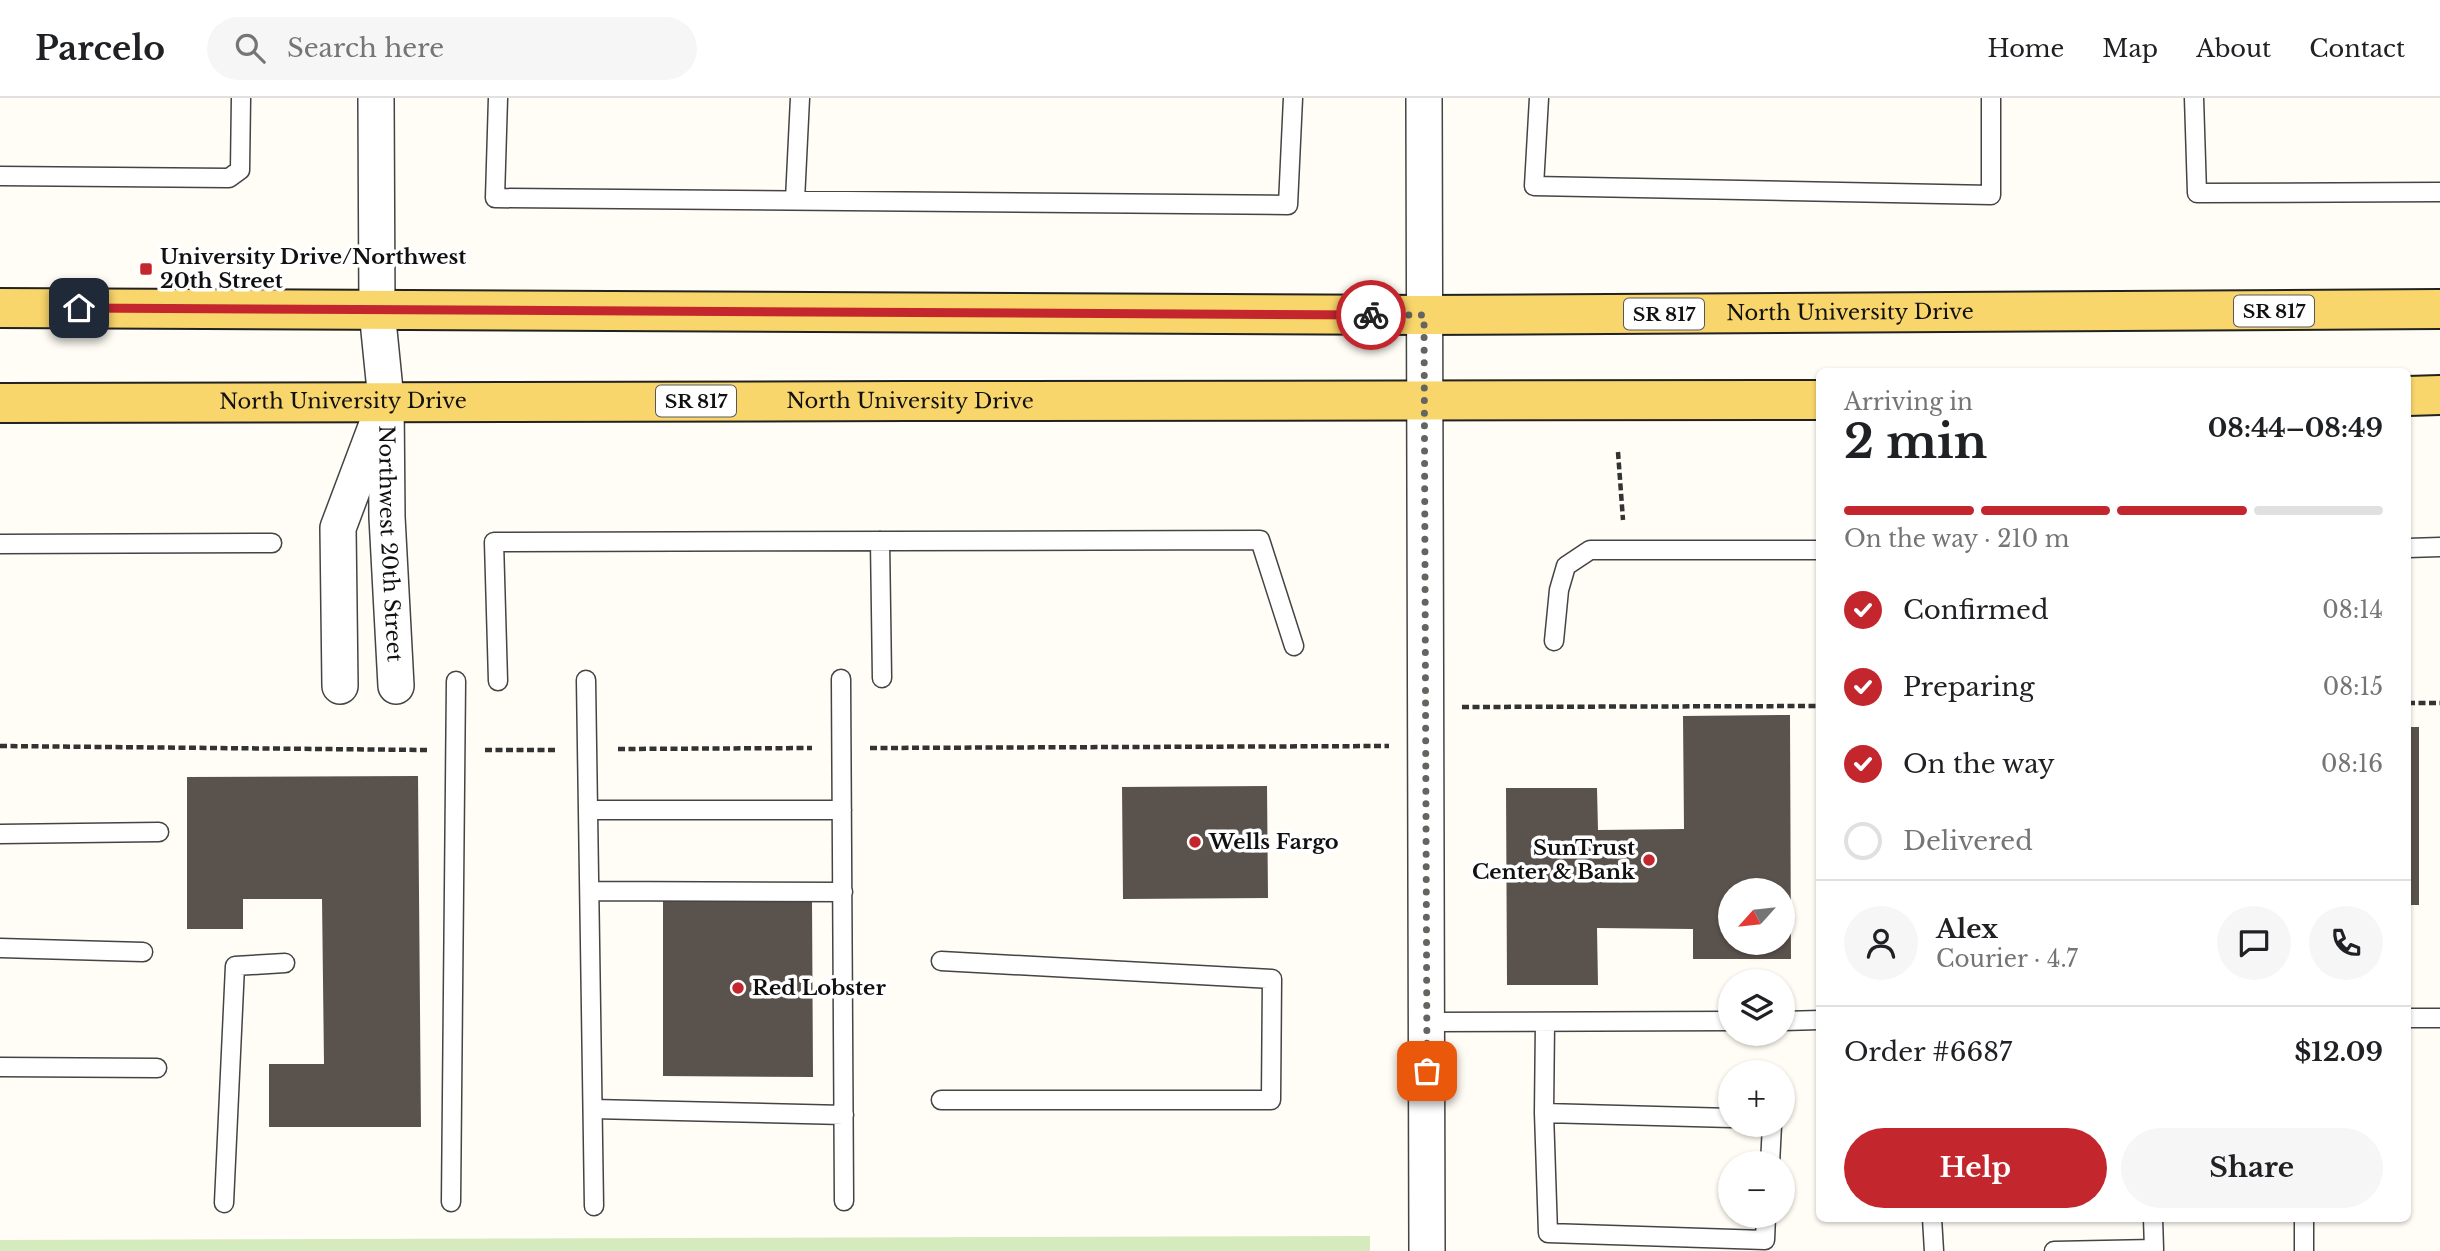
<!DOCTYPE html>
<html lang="en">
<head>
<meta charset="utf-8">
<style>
	:root { --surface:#fff; --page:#f6f6f6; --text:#202124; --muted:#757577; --line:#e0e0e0; --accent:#c4262e }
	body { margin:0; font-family:"Libre Baskerville",serif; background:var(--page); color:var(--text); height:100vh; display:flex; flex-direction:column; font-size:26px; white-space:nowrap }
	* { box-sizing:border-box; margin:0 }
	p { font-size:23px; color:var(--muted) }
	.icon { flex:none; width:38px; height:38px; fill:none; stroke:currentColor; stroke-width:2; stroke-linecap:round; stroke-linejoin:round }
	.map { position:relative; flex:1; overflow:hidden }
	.side { position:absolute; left:1816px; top:270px; width:595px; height:854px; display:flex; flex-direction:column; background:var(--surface); border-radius:10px; box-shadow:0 2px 5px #0004 }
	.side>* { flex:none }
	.needle { width:46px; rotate:243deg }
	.tools { position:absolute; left:1718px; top:780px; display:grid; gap:14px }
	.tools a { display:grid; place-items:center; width:77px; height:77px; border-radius:50%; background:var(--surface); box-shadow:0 2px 5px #0004; font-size:35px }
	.pin { position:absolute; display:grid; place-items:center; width:60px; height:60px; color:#fff; margin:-30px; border-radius:14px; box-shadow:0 4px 10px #0006 }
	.courier { position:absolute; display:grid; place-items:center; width:70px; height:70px; margin:-35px; border:5px solid #c4262e; border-radius:50%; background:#fff; color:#222; box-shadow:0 2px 9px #0007 }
	.overview em { font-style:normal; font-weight:700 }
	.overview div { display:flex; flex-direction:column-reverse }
	.overview { display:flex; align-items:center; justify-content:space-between; height:119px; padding:0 28px }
	h1 { font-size:46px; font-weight:700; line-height:52px }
	.bar { display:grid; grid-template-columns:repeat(4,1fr); gap:10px 7px; align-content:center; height:84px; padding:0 28px }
	.bar i { height:9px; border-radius:5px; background:var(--line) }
	.bar .current { background:var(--accent) }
	.bar p { grid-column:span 4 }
	.line { display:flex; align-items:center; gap:18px; padding:0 28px; border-top:2px solid var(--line) }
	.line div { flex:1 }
	.round { display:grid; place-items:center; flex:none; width:74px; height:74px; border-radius:37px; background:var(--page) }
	ol { padding:0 28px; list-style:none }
	li { display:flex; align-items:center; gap:21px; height:77px }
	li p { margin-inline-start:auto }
	li .icon { padding:7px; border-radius:50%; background:var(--accent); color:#fff; stroke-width:4 }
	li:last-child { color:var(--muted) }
	li i { width:38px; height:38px; border:4px solid var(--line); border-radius:50% }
	.action { display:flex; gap:14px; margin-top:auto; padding:14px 28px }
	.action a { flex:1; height:80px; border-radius:42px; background:var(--accent); color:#fff; font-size:28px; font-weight:700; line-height:80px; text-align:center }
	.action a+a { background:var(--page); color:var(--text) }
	header { display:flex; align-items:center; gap:42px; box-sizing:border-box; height:98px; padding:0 35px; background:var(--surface); border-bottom:2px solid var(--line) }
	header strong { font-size:33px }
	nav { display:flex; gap:38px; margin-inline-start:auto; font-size:24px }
	.search { width:490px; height:63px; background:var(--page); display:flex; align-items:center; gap:18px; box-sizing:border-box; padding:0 24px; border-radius:38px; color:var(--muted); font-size:26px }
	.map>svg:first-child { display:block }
</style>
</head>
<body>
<header>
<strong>Parcelo</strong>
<div class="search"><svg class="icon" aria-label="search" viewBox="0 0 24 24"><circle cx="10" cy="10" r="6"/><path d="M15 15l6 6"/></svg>Search here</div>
<nav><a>Home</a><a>Map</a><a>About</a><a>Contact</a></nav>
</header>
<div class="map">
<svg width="2440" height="1153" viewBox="0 0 2440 1153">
	<rect width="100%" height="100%" fill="#fffdf5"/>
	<path fill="#d5ebbd" d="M1370,1138V1153H0V1142Z"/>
	<path fill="#5a524d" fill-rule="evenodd" d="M1790,617L1791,861H1693V831L1597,830L1598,887H1507L1506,690H1597L1598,732L1684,731L1683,618ZM1731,793H1783V845H1731Z
		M2408,629H2419V807H2408Z
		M418,678L421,1029H269V966H324L322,801H243V831H187V679Z
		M1267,688L1268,800L1123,801L1122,689Z
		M663,801L812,802L813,979L663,978Z"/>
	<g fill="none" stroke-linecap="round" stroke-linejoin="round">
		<g stroke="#444" stroke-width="21">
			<path id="service" d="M498,0L495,100L1288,107L1293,0
				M1539,0L1534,88L1991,97V0
				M2194,0L2197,95L2440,94
				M0,78L229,80L240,72L241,0
				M795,102L800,0
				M880,443L882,580
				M0,446L272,445
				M2408,450L2440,449
				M1554,543L1559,492L1566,468L1590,452H1820
				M841,581L844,1103
				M586,582L594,1108
				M498,583L494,444L1260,442L1294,548
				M588,712H842
				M0,736L159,734
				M590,793L843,794
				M0,850L143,854
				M941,863L1272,881L1271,1002H941
				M2408,920H2440
				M1783,923L1820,922
				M1426,924L1731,923
				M1545,924L1544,1015L1548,1135L1765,1142L1766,1118
				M0,969L157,970
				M593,1011L844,1017
				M1544,1015L1731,1020
				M1770,1066L1772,1027
				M451,1104L456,583
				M224,1105L235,868L285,865
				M1932,1120L1934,1153
				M2054,1153L2154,1151L2153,1120
				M2304,1153V1120"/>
		</g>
		<g stroke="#444" stroke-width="38">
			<g id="minor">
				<path id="s1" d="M376,0L377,213L386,302L387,419L396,588"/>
				<path d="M1424,0L1427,1153"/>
				<path d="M340,588L338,430L379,321"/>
			</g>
		</g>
		<g stroke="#222" stroke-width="42">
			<g id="primary">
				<path id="s2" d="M0,210L1424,217L2440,211"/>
				<path d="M2408,298L2440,297"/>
				<path id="s3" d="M0,305C607,300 1213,306 1820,302"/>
			</g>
		</g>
		<path stroke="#333" stroke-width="4.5" stroke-dasharray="7 3.5" stroke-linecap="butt" d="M1618,354L1623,422
			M2408,605H2440
			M1462,609L1820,608
			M0,648L427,652
			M870,650L1389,648
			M618,651L812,650
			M485,652H556"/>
		<use href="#service" stroke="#fff" stroke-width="18"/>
		<use href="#minor" stroke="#fff" stroke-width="35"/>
		<use href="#primary" stroke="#f9d66b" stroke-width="38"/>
	</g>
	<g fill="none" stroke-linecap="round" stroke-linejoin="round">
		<path stroke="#646461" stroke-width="7" stroke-dasharray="0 12.6" d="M1371,217H1424L1427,973"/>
		<path stroke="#c4262e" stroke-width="9" d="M79,210L1371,217"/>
	</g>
	<g fill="#c4262e" stroke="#fff" stroke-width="2.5">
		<rect x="139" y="164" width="14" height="14" rx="3.5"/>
		<circle cx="1195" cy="744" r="7"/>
		<circle cx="1649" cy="762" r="7"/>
		<circle cx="738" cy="890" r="7"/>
	</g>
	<g text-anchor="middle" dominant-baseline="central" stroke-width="7" stroke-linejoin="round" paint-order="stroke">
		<g fill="#fff" stroke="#585858" stroke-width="2">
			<rect x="2234" y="197.5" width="80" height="31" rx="5"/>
			<rect x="1624" y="200.5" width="80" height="31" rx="5"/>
			<rect x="656" y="287.5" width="80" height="31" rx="5"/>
		</g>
		<g font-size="19" font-weight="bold" fill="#111">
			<text x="2274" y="213">SR 817</text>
			<text x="1664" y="216">SR 817</text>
			<text x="696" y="303">SR 817</text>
		</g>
		<g font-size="21" font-weight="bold" fill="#111" stroke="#fff" text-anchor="start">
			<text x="160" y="159">University Drive/Northwest<tspan x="160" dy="24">20th Street</tspan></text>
			<text x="1209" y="744">Wells Fargo</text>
			<text x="1635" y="750" text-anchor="end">SunTrust<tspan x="1635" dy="24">Center &amp; Bank</tspan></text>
			<text x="752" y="890">Red Lobster</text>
		</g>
		<g font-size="21" fill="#111" stroke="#fff">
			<text stroke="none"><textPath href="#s2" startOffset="1850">North University Drive</textPath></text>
			<text stroke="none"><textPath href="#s3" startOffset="343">North University Drive</textPath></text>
			<text stroke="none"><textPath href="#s3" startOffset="910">North University Drive</textPath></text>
			<text stroke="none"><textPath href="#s1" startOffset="446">Northwest 20th Street</textPath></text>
		</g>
	</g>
</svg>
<div class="tools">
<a><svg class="needle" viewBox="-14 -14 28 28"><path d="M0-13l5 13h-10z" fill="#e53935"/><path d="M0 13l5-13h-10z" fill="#757577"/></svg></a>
<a><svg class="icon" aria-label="layers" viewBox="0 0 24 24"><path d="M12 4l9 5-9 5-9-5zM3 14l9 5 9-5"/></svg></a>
<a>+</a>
<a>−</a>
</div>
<div class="pin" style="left:1427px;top:973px;background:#ea580c"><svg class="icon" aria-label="bag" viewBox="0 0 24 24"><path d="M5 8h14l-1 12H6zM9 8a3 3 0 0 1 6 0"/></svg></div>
<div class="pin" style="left:79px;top:210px;background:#1f2937"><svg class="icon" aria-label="home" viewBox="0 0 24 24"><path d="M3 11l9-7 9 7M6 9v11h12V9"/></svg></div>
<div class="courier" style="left:1371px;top:217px"><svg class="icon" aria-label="bike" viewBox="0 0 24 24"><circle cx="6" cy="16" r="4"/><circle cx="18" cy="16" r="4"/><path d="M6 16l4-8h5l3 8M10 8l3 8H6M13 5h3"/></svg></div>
<section class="side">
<div class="overview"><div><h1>2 min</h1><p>Arriving in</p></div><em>08:44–08:49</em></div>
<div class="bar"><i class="current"></i><i class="current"></i><i class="current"></i><i></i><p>On the way · 210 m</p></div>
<ol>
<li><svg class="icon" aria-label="check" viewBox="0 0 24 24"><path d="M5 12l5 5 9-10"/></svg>Confirmed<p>08:14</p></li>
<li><svg class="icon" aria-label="check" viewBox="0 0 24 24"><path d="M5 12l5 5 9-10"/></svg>Preparing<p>08:15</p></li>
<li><svg class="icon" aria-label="check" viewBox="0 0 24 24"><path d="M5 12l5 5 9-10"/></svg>On the way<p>08:16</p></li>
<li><i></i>Delivered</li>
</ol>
<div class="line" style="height:126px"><a class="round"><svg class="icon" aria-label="person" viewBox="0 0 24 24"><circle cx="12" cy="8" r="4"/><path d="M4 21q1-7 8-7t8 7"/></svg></a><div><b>Alex</b><p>Courier · 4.7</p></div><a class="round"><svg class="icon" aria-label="chat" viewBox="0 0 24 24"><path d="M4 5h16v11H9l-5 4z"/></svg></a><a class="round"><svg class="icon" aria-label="phone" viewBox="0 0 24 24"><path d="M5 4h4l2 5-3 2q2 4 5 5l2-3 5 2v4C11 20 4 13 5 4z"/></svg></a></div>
<div class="line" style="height:91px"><div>Order #6687</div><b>$12.09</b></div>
<div class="action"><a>Help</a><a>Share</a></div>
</section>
</div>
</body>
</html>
